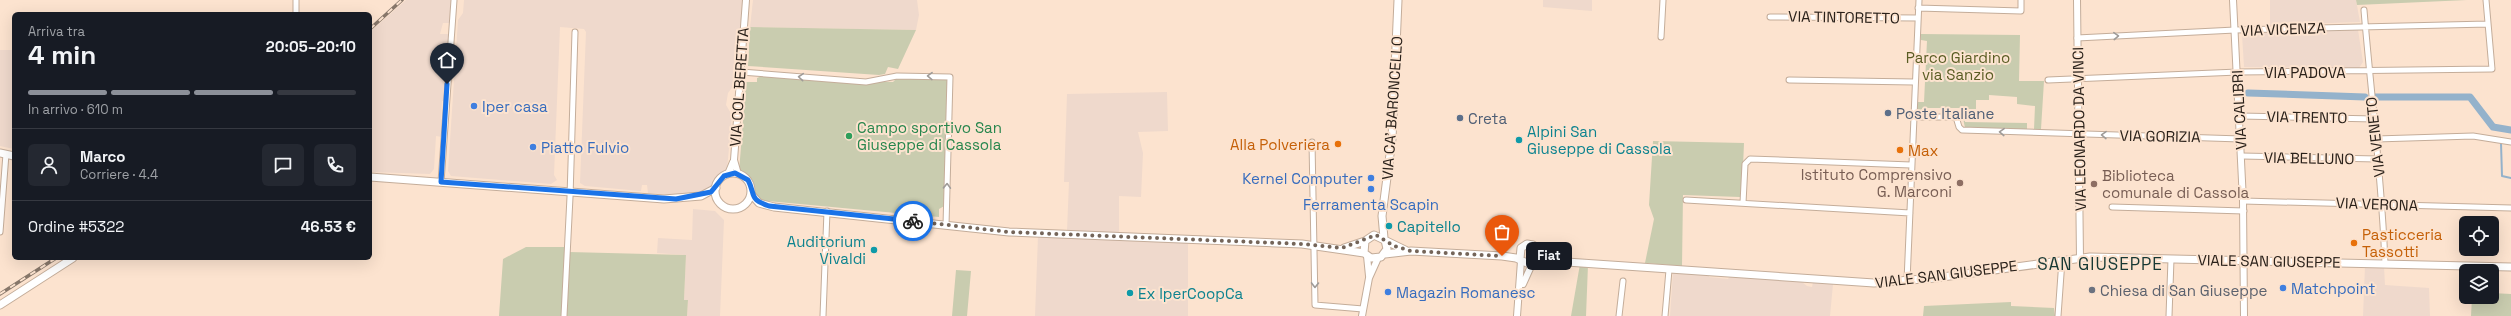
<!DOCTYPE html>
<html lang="it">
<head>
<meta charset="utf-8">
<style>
	:root { --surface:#171b24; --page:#242831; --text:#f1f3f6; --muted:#9ea1a6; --line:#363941; --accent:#8c9099 }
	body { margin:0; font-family:"Space Grotesk",sans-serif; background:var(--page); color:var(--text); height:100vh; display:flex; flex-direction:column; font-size:15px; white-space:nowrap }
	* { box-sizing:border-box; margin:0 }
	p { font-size:13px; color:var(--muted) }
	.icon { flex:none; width:22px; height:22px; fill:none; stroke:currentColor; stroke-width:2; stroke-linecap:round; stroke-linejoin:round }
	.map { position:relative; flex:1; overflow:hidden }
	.drawer { position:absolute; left:12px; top:12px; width:360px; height:248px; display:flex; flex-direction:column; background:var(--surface); border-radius:6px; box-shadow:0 4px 16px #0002 }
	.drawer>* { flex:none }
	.fabs { position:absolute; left:2459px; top:216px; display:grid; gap:8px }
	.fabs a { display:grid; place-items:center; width:40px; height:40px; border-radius:6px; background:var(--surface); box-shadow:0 4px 16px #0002; font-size:20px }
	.pin { position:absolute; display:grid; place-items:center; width:34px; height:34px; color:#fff; margin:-41px -17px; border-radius:50% 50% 50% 0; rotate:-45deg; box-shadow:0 0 4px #0007 }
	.pin .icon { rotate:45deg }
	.courier { position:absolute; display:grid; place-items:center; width:40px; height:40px; margin:-20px; border:3px solid #1a73e8; border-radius:50%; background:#fff; color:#222; box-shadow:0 1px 5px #0007 }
	.bubble { position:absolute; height:28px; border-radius:6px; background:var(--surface); box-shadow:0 4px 16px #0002; font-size:13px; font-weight:800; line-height:28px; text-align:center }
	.headline em { font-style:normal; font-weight:800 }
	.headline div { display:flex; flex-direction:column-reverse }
	.headline { display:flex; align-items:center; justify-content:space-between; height:68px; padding:0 16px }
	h1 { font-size:26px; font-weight:800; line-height:30px }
	.bar { display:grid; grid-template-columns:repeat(4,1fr); gap:6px 4px; align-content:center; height:48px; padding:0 16px }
	.bar i { height:5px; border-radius:3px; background:var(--line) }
	.bar .current { background:var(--accent) }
	.bar p { grid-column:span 4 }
	.line { display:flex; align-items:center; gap:10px; padding:0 16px; border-top:1px solid var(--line) }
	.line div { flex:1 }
	.round { display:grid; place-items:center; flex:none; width:42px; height:42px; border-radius:6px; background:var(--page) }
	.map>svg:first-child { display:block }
</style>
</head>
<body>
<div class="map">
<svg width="2511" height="316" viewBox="0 0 2511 316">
	<rect width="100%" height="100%" fill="#fce3cf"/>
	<path fill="#efd9cc" d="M406,0H451L449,23H443L440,34H449L445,61L447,62V75H444L445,101H442L441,119L443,121L442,137L436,136L434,169L430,174L370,172V32Z
		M464,0H744L738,80L728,93L726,105L732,115L727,170L709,191L687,196L648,193L647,185H642L641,191L585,186L580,183L586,32L584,29L560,27L554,175L557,180L551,184L451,176L448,171L458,20L463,13Z
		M753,0H917L919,15L916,30L750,27Z
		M1543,0H1592V11L1543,7Z
		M2270,0H2356L2360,22L2270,25Z
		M2358,30L2363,62L2359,68L2244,67L2242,34L2244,32Z
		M0,50H14V149L0,146Z
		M1167,92L1168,131L1138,132L1143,153L1141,197L1119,196V233L1067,231L1069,182H1064L1067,94Z
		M693,209L715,211L724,220L720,316H687L688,300H684L686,255L657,253L658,238L692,240Z
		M1038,236L1188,243V316H1035Z
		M2365,266L2384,267L2385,285L2429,288L2430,316H2363Z
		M1673,271L1709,274V277L1728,279L1730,276L1802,282L1807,286L1812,287L1813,282L1833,284L1830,316H1670Z"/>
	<path fill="#c9ccaf" d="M2356,0H2467L2357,5Z
		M750,27L916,30L898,69L888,67L885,74L879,75L748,66Z
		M1921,34L2020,35L2019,81H2044L2041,129H2034L2035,106L2017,104V97L1989,95V100H1976V109H1965V113H1963V108H1922V113L1917,112V102H1924L1927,41L1921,40Z
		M764,75L824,80L893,82L896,79H951L946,205L939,209V217L758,200L753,189L748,188L747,176L739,172L746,82H757V78Z
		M1963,118H1965V122L2027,123V130L1965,128Z
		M1653,141L1744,143L1742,191L1740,197L1683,195L1682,266L1645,263L1654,219L1649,205Z
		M526,247H570L569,252L686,255L684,300H688L687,316H499L503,259Z
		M1580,264L1588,265L1586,316H1571Z
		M956,270L971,271L967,316H952Z
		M2492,293L2511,294V316H2471L2472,297H2492Z
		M2011,302V306L2054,308L2055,316H1923L1924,306Z"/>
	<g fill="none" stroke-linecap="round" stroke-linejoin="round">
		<path stroke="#94b2cb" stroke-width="2" d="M2501,143L2502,176L2511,178"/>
		<path stroke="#94b2cb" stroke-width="7" d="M2248,93L2365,97
			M2375,97H2470L2493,127L2511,130"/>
		<g stroke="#c4ad9a" stroke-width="7">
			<path id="minor" d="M1918,8L2021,11V0
				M2364,10C2371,94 2382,179 2385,264
				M296,14V0
				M1770,17L1918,18
				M1661,37L1663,0
				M2077,38L2235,30L2488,24
				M741,72L866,82L897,76L950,77L946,225
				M1789,80L1914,82
				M2048,80L2238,72L2492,69L2486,0
				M2240,116L2374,119
				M1912,117H1956L1959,127L1962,130L2241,139
				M2376,139L2473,136L2511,142
				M1312,142L1315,305L1363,309
				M2242,156L2377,159
				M441,182L454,0
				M1686,200L1910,213
				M2243,201L2511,208
				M1743,203L1745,164L1750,159L1911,165
				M2112,207L2244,211
				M0,232L6,154
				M1907,281L1919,0
				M564,316L570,197L575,32
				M823,316L827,211
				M1619,316L1623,281
				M1665,316L1669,270
				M2058,316L2062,260
				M2169,316L2171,259"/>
		</g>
		<g stroke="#c4ad9a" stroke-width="8">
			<path id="tertiary" d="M2077,0L2080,258
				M2233,0L2243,201L2244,316
				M728,174L733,162
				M738,174L734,160L746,0
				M1367,256L1369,276
				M1523,284L1532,264
				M1362,316L1369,278L1378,258
				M1517,316L1521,261"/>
		</g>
		<g stroke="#c4ad9a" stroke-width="9">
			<path id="secondary" d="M0,153L14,156
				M715 191a18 18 0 1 1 36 0a18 18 0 1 1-36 0Z
				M370,177L664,199L701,196L716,188
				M751,194L759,203L774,207L1009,232L1302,244L1364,253
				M1384,238L1382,216L1392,139L1398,0
				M1385,240L1387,249L1381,257L1371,258L1364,253L1365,241L1374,235L1405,250
				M1344,248L1365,241
				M1385,254L1411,251L1502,256L1516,258L1529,264L1537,260L1539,251
				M1520,259L1521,248L1527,244L1533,245L1557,260
				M1537,260L1874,283L1935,278L2090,257L2511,267
				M0,305L73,258"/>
		</g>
		<use href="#minor" stroke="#fff" stroke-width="5"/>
		<use href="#tertiary" stroke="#fff" stroke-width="6"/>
		<use href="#secondary" stroke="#fff" stroke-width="7"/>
		<g stroke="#87776a" stroke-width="3.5">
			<path id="rail" d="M370,29L402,0
				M0,294L56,258"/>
		</g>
		<use href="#rail" stroke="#fce3cf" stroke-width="2" stroke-dasharray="6" stroke-linecap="butt"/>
	</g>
	<defs><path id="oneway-chevron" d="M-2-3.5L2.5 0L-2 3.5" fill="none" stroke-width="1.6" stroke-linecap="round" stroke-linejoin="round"/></defs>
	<g stroke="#9f9b98">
		<use href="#oneway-chevron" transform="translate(2116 36) rotate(-3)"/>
		<use href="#oneway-chevron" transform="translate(930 76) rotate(-179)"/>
		<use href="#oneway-chevron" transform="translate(801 77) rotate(-175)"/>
		<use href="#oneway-chevron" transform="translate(2002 132) rotate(-177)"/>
		<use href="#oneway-chevron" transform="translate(2104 135) rotate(-179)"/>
		<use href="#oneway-chevron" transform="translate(947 186) rotate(-88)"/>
		<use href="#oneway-chevron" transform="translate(1315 285) rotate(91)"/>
	</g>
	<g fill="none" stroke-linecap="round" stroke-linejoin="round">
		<path stroke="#746559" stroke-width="4" stroke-dasharray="0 7.2" d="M913,221L1009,232L1302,244L1342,248L1376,235L1394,246L1411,251L1502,256"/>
		<path stroke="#1a73e8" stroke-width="5" d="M447,84L441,182L676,199L711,192L724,176L735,173L748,180C756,195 748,199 769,206L913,221"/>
	</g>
	<g fill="#3f7fe0" stroke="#fce3cf" stroke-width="1.5">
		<circle cx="474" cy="106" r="4"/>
		<circle cx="533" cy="147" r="4"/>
		<circle cx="1371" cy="178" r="4"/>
		<circle cx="1371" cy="189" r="4"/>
		<circle cx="2283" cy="288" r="4"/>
		<circle cx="1388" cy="292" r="4"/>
	</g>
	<g fill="#5c6f8a" stroke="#fce3cf" stroke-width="1.5">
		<circle cx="1888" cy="113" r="4"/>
		<circle cx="1460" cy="118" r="4"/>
	</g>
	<circle fill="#2e9e5b" stroke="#fce3cf" stroke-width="1.5" cx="849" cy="136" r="4"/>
	<g fill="#0f9aa8" stroke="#fce3cf" stroke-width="1.5">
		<circle cx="1519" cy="140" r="4"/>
		<circle cx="1389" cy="226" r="4"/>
		<circle cx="874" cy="250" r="4"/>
		<circle cx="1130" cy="293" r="4"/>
	</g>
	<g fill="#e8710a" stroke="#fce3cf" stroke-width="1.5">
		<circle cx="1338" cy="144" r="4"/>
		<circle cx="1900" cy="150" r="4"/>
		<circle cx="2354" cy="243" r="4"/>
	</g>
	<g fill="#8d6e63" stroke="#fce3cf" stroke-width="1.5">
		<circle cx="1960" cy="183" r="4"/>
		<circle cx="2094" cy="184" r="4"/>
	</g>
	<circle fill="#6b7280" stroke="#fce3cf" stroke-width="1.5" cx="2092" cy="290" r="4"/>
	<g text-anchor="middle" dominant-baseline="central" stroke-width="4" stroke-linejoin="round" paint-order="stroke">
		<g font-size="15" fill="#2a211a" stroke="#fce3cf">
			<text transform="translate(1844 17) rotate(1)">VIA TINTORETTO</text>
			<text transform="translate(2283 29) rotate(-2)">VIA VICENZA</text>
			<text x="2305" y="72">VIA PADOVA</text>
			<text transform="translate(739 87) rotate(-86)">VIA COL BERETTA</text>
			<text transform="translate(1392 108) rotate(-86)">VIA CA' BARONCELLO</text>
			<text transform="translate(2239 110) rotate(-93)">VIA CALIBRI</text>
			<text transform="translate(2307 117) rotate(1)">VIA TRENTO</text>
			<text transform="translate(2079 129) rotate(-91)">VIA LEONARDO DA VINCI</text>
			<text transform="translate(2160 136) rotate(1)">VIA GORIZIA</text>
			<text transform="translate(2375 137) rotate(-96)">VIA VENETO</text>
			<text transform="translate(2309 158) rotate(1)">VIA BELLUNO</text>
			<text transform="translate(2377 204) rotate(2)">VIA VERONA</text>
			<text transform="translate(2269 261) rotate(1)">VIALE SAN GIUSEPPE</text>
			<text transform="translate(1946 274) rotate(-7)">VIALE SAN GIUSEPPE</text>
		</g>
		<g font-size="15" fill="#595c23" stroke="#fce3cf">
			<text x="1958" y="57">Parco Giardino<tspan x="1958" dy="17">via Sanzio</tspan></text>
		</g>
		<g font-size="15" fill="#366cbe" stroke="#fce3cf" text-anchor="start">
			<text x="482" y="106">Iper casa</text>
			<text x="541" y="147">Piatto Fulvio</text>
			<text x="1363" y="178" text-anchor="end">Kernel Computer</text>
			<text x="1371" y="204" text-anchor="middle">Ferramenta Scapin</text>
			<text x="2291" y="288">Matchpoint</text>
			<text x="1396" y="292">Magazin Romanesc</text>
		</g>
		<g font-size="15" fill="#4e5e75" stroke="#fce3cf" text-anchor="start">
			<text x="1896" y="113">Poste Italiane</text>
			<text x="1468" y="118">Creta</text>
		</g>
		<g font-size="15" fill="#27864d" stroke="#fce3cf" text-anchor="start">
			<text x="857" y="127">Campo sportivo San<tspan x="857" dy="17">Giuseppe di Cassola</tspan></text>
		</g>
		<g font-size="15" fill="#0d838f" stroke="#fce3cf" text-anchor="start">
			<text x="1527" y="131">Alpini San<tspan x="1527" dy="17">Giuseppe di Cassola</tspan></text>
			<text x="1397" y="226">Capitello</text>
			<text x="866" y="241" text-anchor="end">Auditorium<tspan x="866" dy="17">Vivaldi</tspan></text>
			<text x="1138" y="293">Ex IperCoopCa</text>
		</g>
		<g font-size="15" fill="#c56008" stroke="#fce3cf" text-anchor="start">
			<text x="1330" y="144" text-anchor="end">Alla Polveriera</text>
			<text x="1908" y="150">Max</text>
			<text x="2362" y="234">Pasticceria<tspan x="2362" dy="17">Tassotti</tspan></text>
		</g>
		<g font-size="15" fill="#785e54" stroke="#fce3cf" text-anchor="end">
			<text x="1952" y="174">Istituto Comprensivo<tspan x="1952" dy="17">G. Marconi</tspan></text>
			<text x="2102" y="175" text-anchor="start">Biblioteca<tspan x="2102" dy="17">comunale di Cassola</tspan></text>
		</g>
		<g font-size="15" fill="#5b616d" stroke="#fce3cf" text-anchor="start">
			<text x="2100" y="290">Chiesa di San Giuseppe</text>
		</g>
		<g font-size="17" letter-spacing="1" fill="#173834" stroke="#fce3cf">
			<text x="2100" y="264">SAN GIUSEPPE</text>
		</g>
	</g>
</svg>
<div class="fabs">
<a><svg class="icon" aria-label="locate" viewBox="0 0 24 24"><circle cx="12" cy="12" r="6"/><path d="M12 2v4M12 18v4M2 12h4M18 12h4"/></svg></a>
<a><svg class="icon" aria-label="layers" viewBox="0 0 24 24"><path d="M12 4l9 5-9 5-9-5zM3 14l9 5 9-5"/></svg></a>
</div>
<div class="pin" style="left:1502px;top:256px;background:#ea580c"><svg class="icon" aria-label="bag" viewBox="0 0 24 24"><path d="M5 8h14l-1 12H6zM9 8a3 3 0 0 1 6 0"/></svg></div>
<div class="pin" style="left:447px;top:84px;background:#1f2937"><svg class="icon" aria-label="home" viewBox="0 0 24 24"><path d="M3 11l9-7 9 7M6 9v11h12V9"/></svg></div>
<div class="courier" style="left:913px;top:221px"><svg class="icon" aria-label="bike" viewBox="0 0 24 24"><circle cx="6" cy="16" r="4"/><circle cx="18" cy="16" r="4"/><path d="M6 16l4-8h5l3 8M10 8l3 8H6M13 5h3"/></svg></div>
<div class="bubble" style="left:1526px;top:242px;width:46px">Fiat</div>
<section class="drawer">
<div class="headline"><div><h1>4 min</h1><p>Arriva tra</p></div><em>20:05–20:10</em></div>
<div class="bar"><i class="current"></i><i class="current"></i><i class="current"></i><i></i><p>In arrivo · 610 m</p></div>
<div class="line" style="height:72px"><a class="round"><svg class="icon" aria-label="person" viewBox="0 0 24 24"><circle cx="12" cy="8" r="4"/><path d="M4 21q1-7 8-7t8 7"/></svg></a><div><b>Marco</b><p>Corriere · 4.4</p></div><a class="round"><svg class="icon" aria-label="chat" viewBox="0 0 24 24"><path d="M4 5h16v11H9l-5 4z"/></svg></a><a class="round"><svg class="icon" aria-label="phone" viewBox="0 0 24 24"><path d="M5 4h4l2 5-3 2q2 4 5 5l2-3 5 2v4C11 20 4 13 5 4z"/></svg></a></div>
<div class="line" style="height:52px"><div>Ordine #5322</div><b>46.53 €</b></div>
</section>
</div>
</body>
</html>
